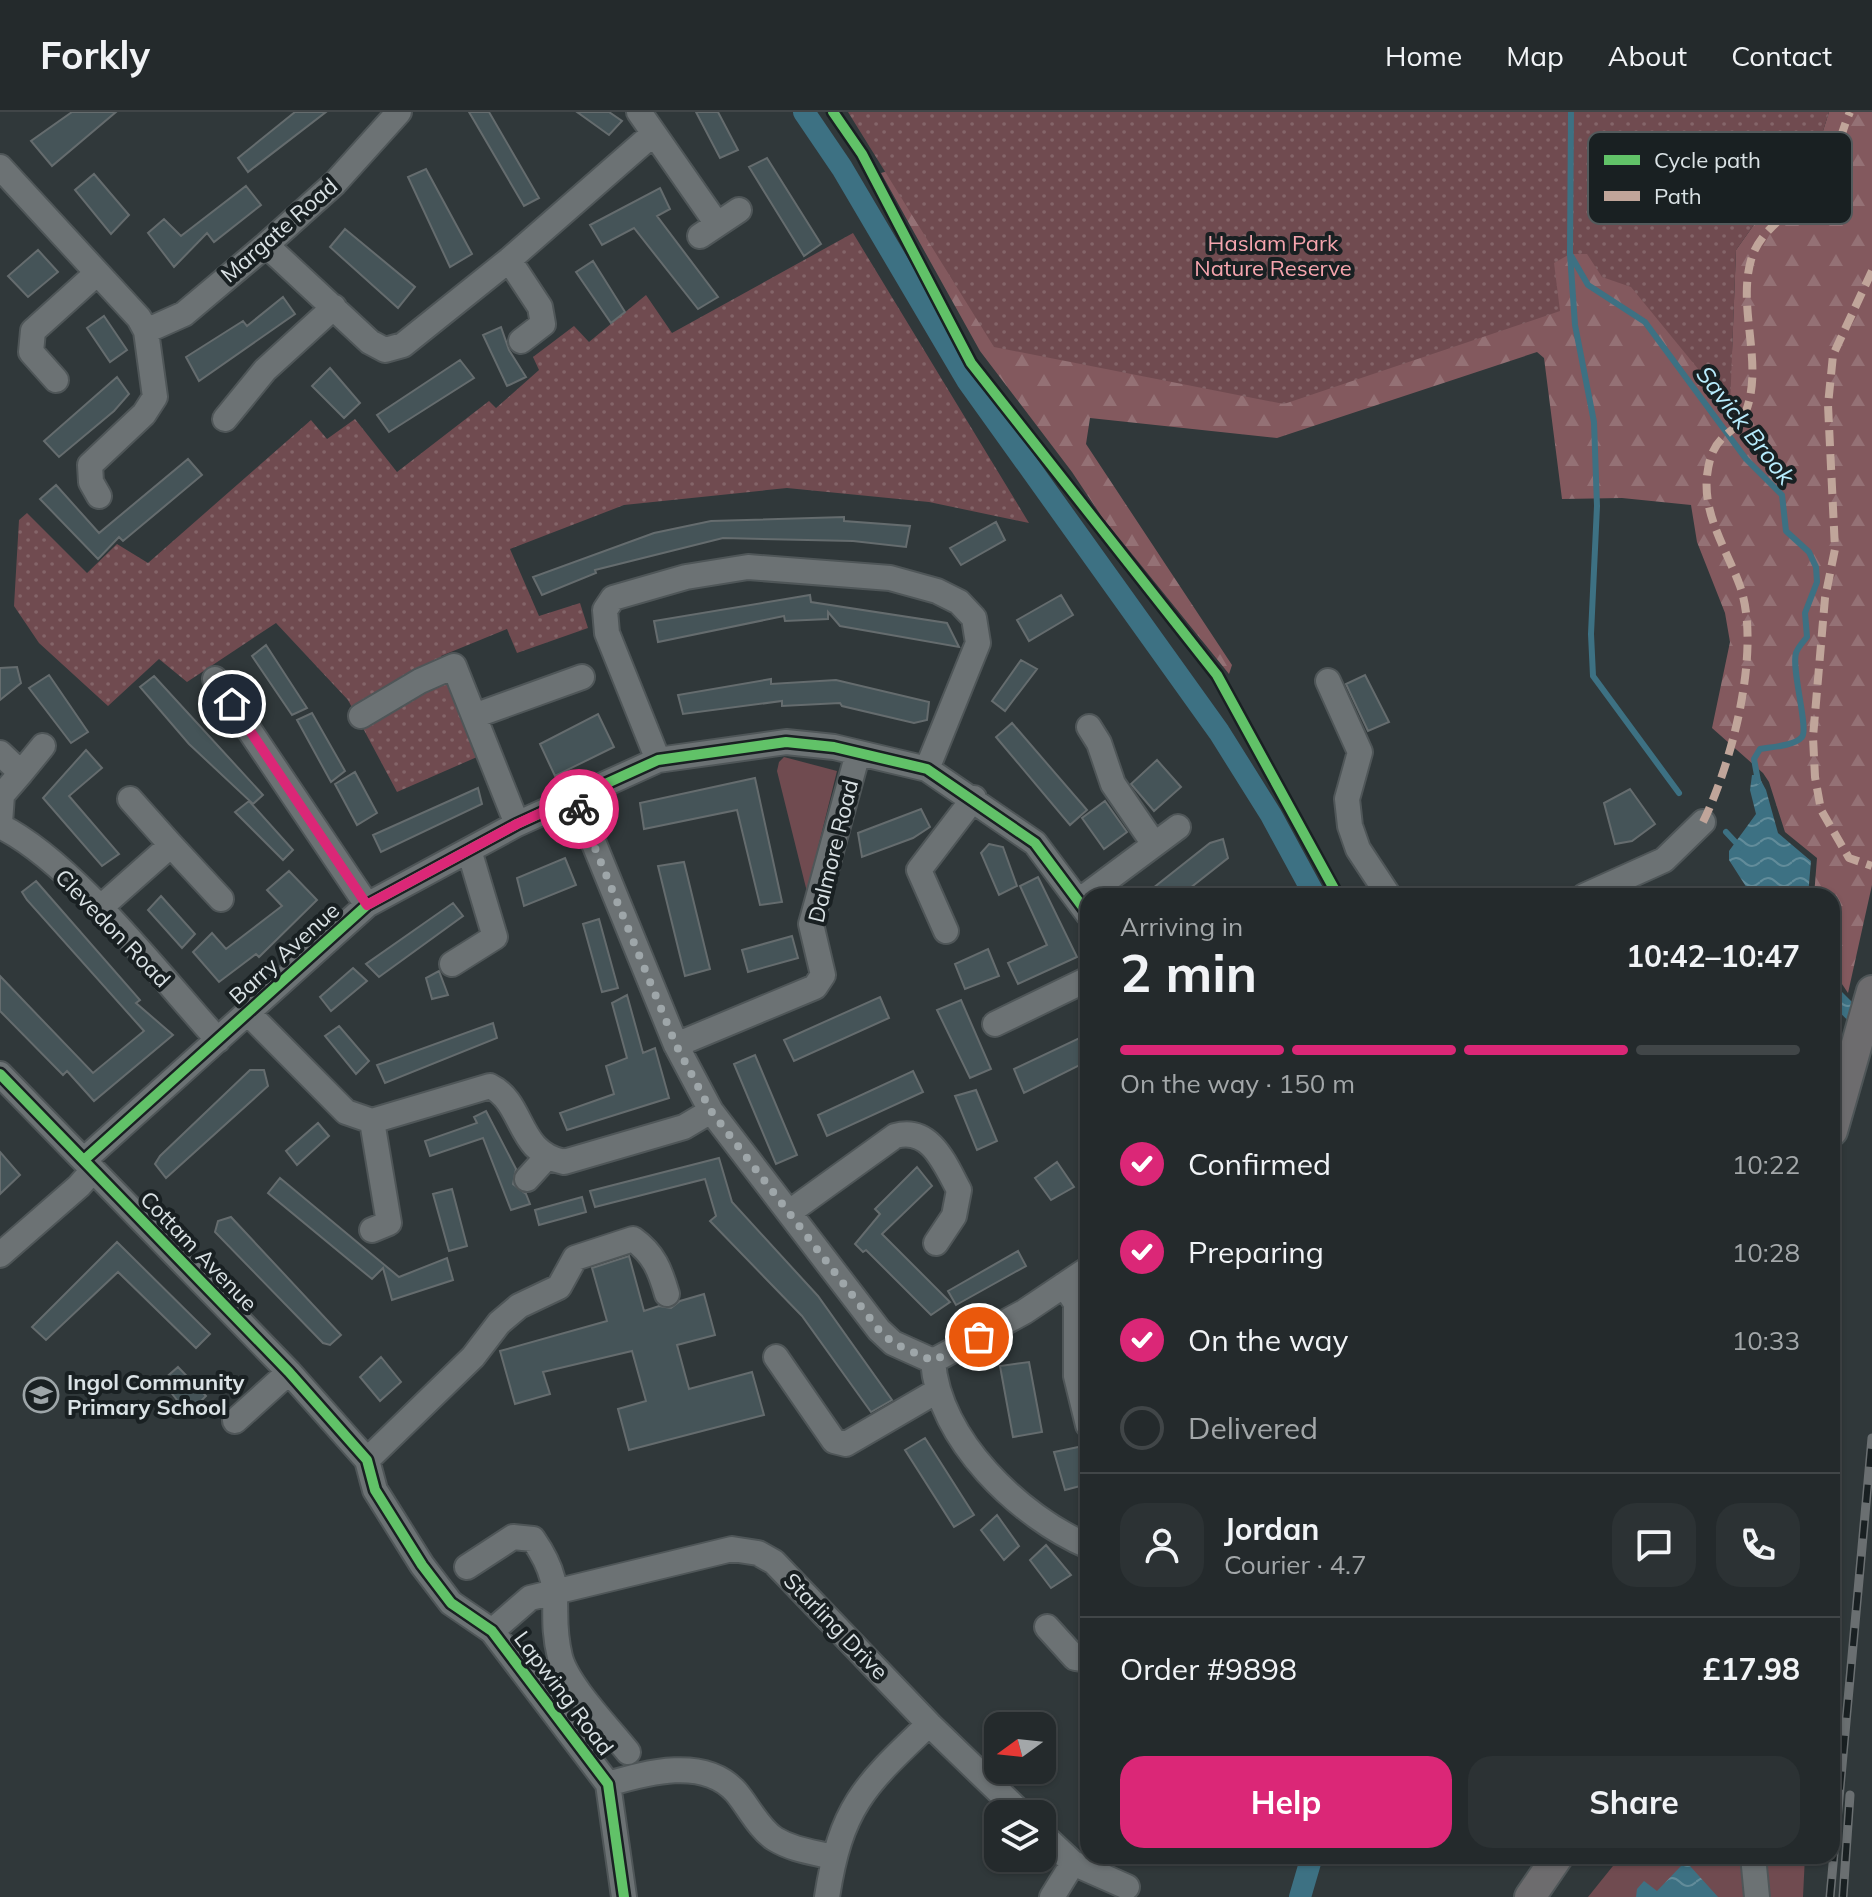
<!DOCTYPE html>
<html lang="en">
<head>
<meta charset="utf-8">
<style>
	:root { --surface:#242a2c; --page:#2c3234; --text:#f1f3f6; --muted:#a3a7a9; --line:#414648; --accent:#db2777 }
	body { margin:0; font-family:Mulish,sans-serif; background:var(--page); color:var(--text); height:100vh; display:flex; flex-direction:column; font-size:30px; white-space:nowrap }
	* { box-sizing:border-box; margin:0 }
	p { font-size:26px; color:var(--muted) }
	.icon { flex:none; width:44px; height:44px; fill:none; stroke:currentColor; stroke-width:2; stroke-linecap:round; stroke-linejoin:round }
	.map { position:relative; flex:1; overflow:hidden }
	.side { position:absolute; left:1080px; top:776px; width:760px; height:976px; display:flex; flex-direction:column; background:var(--surface); border-radius:24px; box-shadow:0 2px 6px #0004,0 0 0 2px var(--line) }
	.side>* { flex:none }
	.needle { width:52px; rotate:255deg }
	.controls { position:absolute; left:984px; top:1600px; display:grid; gap:16px }
	.controls a { display:grid; place-items:center; width:72px; height:72px; border-radius:16px; background:var(--surface); box-shadow:0 2px 6px #0004,0 0 0 2px var(--line); font-size:40px }
	.pin { position:absolute; display:grid; place-items:center; width:68px; height:68px; color:#fff; margin:-34px; border:4px solid #fff; border-radius:50%; box-shadow:0 2px 8px #0007 }
	.courier { position:absolute; display:grid; place-items:center; width:80px; height:80px; margin:-40px; border:6px solid #db2777; border-radius:50%; background:#fff; color:#222; box-shadow:0 2px 10px #0007 }
	.head em { font-style:normal; font-weight:700 }
	.head div { display:flex; flex-direction:column-reverse }
	.head { display:flex; align-items:center; justify-content:space-between; height:136px; padding:0 40px }
	h1 { font-size:52px; font-weight:700; line-height:60px }
	.bar { display:grid; grid-template-columns:repeat(4,1fr); gap:12px 8px; align-content:center; height:96px; padding:0 40px }
	.bar i { height:10px; border-radius:6px; background:var(--line) }
	.bar .current { background:var(--accent) }
	.bar p { grid-column:span 4 }
	.line { display:flex; align-items:center; gap:20px; padding:0 40px; border-top:2px solid var(--line) }
	.line div { flex:1 }
	.round { display:grid; place-items:center; flex:none; width:84px; height:84px; border-radius:24px; background:var(--page) }
	ol { padding:0 40px; list-style:none }
	li { display:flex; align-items:center; gap:24px; height:88px }
	li p { margin-inline-start:auto }
	li .icon { padding:8px; border-radius:50%; background:var(--accent); color:#fff; stroke-width:4 }
	li:last-child { color:var(--muted) }
	li i { width:44px; height:44px; border:4px solid var(--line); border-radius:50% }
	.button { display:flex; gap:16px; margin-top:auto; padding:16px 40px }
	.button a { flex:1; height:92px; border-radius:24px; background:var(--accent); color:#fff; font-size:32px; font-weight:700; line-height:92px; text-align:center }
	.button a+a { background:var(--page); color:var(--text) }
	header { display:flex; align-items:center; gap:48px; box-sizing:border-box; height:112px; padding:0 40px; background:var(--surface); border-bottom:2px solid var(--line) }
	header strong { font-size:38px }
	nav { display:flex; gap:44px; margin-inline-start:auto; font-size:28px }
	.map>svg:first-child { display:block }
</style>
</head>
<body>
<header>
<strong>Forkly</strong>
<nav><a>Home</a><a>Map</a><a>About</a><a>Contact</a></nav>
</header>
<div class="map">
<svg width="1872" height="1785" viewBox="0 0 1872 1785">
	<defs>
		<pattern id="forest-firs" width="22" height="20" patternUnits="userSpaceOnUse" patternTransform="scale(2)"><rect width="22" height="20" fill="#83595e"/><path d="M5 1l3.5 6h-7zM16 11l3.5 6h-7z" fill="#947175"/></pattern>
		<pattern id="park-dots" width="8" height="8" patternUnits="userSpaceOnUse" patternTransform="scale(2)"><rect width="8" height="8" fill="#704b50"/><path d="M2 2h.1M6 6h.1" fill="none" stroke="#846569" stroke-width="1.8" stroke-linecap="round"/></pattern>
		<pattern id="water-waves" width="16" height="10" patternUnits="userSpaceOnUse" patternTransform="scale(2)"><rect width="16" height="10" fill="#3d7183"/><path d="M0 5q4-4 8 0t8 0" fill="none" stroke="#628c9a"/></pattern>
	</defs>
	<rect width="100%" height="100%" fill="#30383a"/>
	<path fill="#704b50" d="M784,645L837,659L807,780L777,659L779,650Z
		M1621,1744H1805L1803,1785H1588Z"/>
	<path fill="url(#forest-firs)" d="M1829,0H1872V773L1848,881L1832,857V784H1814L1817,746L1785,720L1769,670L1763,661L1712,616L1730,530L1725,501L1697,430L1691,393L1622,386L1562,387L1544,246L1537,240L1277,326L1090,306L1086,332L1232,553L1229,562L1102,405L1072,360L980,239L881,61L891,58L1539,87L1732,240L1736,138L1763,100L1812,54Z"/>
	<path fill="url(#park-dots)" d="M848,0H1829L1812,54L1763,100L1736,138L1730,296L1631,175L1602,165L1587,142H1570L1554,151L1560,199L1284,292L994,235Z
		M853,121L1029,411L929,390L787,376L624,393L510,437L539,504L580,491L588,516L517,541L507,517L441,544L477,645L397,680L348,588L276,511L187,570L159,547L108,594L39,531L14,494L19,408L27,401L87,461L117,432L148,451L311,308L327,327L355,307L397,360L489,289L496,296L539,258L533,245L574,214L589,230L646,183L672,221Z"/>
	<path fill="url(#water-waves)" d="M1752,663H1758L1766,678L1778,721L1811,749L1808,784H1752L1729,748V739L1756,702L1750,678Z
		M1832,870L1872,910V932L1832,893Z
		M1681,1754H1690L1718,1785H1636L1637,1777L1644,1769L1657,1779Z"/>
	<g fill="none" stroke-linecap="round" stroke-linejoin="round">
		<path stroke="#3d7183" stroke-width="6" d="M1571,0L1570,142L1575,213L1594,310L1597,394L1591,522L1593,564L1679,681
			M1570,142L1588,173L1645,210L1746,347L1782,383L1786,419L1809,440L1816,455L1817,470L1805,501L1807,525C1803,530 1798,535 1796,541C1791,557 1809,617 1802,625C1794,634 1771,635 1760,637L1754,647L1758,669
			M1726,720L1740,735"/>
		<path stroke="#3d7183" stroke-width="22" d="M804,0L842,56L967,268L1219,620L1271,703L1315,784
			M1300,1785L1312,1744"/>
	</g>
	<path fill="#455458" stroke="#656c6e" stroke-width="2" d="M72,0H116L52,54L31,29Z
		M295,0H326L248,60L238,46Z
		M469,0H489L539,86L524,94Z
		M577,0H609L622,9L609,23Z
		M696,0H718L738,38L720,46Z
		M767,46L821,132L804,144L749,55Z
		M426,57L472,142L450,155L408,65Z
		M94,62L129,103L111,122L75,78Z
		M246,74L261,93L214,130L207,121L174,155L148,121L164,107L181,124Z
		M660,76L670,97L657,104L718,185L698,197L634,116L602,133L590,113Z
		M345,117L415,175L398,196L330,135Z
		M38,138L58,160L28,185L8,164Z
		M593,149L625,200L611,211L576,160Z
		M283,185L295,202L199,269L186,245L243,209L247,214Z
		M104,204L127,238L110,250L87,216Z
		M501,215L509,238L526,265L507,274L483,223Z
		M460,248L474,266L389,320L377,303Z
		M330,256L360,291L344,306L312,274Z
		M117,265L129,282L114,299L59,345L44,329Z
		M188,347L202,363L123,429L119,425L98,447L40,387L56,373L99,421Z
		M844,405V409L910,414L906,435L853,429L723,426L595,458L596,461L542,483L533,465L654,421L711,409Z
		M996,410L1005,428L961,453L950,436Z
		M810,483L811,490L947,511L959,535L840,514L828,500V507L785,509L784,504L658,530L654,509Z
		M1061,483L1073,503L1029,529L1017,508Z
		M266,533L307,596L292,603L252,544Z
		M1021,548L1037,557L1005,599L992,589Z
		M17,555L21,571L0,588V556Z
		M49,563L88,620L71,631L29,576Z
		M1365,563L1389,610L1368,619L1346,572Z
		M154,564L263,683L253,692L189,632L140,575Z
		M771,567V572L836,568L929,590L927,608L914,611L842,594L840,591L782,594V589L683,602L678,583Z
		M312,601L345,659L331,670L297,608Z
		M598,602L614,635L555,664L540,632Z
		M1012,611L1087,698L1070,713L996,625Z
		M86,638L102,656L69,684L119,742L102,754L43,686Z
		M1157,648L1181,675L1154,699L1131,672Z
		M355,660L377,701L357,713L335,672Z
		M755,666L782,790L760,793L737,698L644,717L640,691Z
		M478,676L482,692L381,740L373,723Z
		M1630,677L1655,712L1632,729L1615,732L1604,691Z
		M249,689L293,738L283,748L235,700Z
		M1105,689L1127,720L1104,737L1082,706Z
		M921,697L930,715L913,726L862,745L858,721Z
		M1223,727L1228,746L1180,784H1143L1210,731Z
		M989,732L1003,735L1017,774L999,783L981,741Z
		M565,746L576,773L524,794L517,766Z
		M684,750L710,857L685,864L658,754Z
		M289,759L317,788L259,845L256,842L219,870L193,840L212,821L226,837L282,794L267,778Z
		M1038,765L1077,845L1018,872L1008,851L1047,833L1020,774Z
		M36,769L140,888L136,891L173,923L94,989L67,959L63,963L0,899V864L93,961L144,919L27,788L22,780Z
		M161,784L195,822L182,836L148,798Z
		M453,791L463,804L379,865L366,852Z
		M599,807L618,876L602,880L583,812Z
		M792,824L798,846L748,860L742,838Z
		M988,837L999,864L965,877L955,852Z
		M353,856L367,869L331,899L320,885Z
		M439,859L448,883L432,887L426,866Z
		M627,883L643,941L655,936L669,986L567,1018L560,1001L614,982L606,954L627,946L612,891Z
		M880,885L889,906L794,949L784,928Z
		M961,888L991,957L970,966L937,898Z
		M493,911L497,926L385,971L377,953Z
		M339,914L369,949L356,962L325,924Z
		M1088,922V949L1024,981L1014,957Z
		M755,943L797,1043L776,1052L734,952Z
		M250,958H264L268,974L166,1066L155,1052L160,1044Z
		M913,959L923,980L827,1024L818,1003Z
		M976,978L997,1029L977,1038L955,984Z
		M486,999L516,1057L513,1072L526,1082L530,1092L511,1098L483,1026L430,1044L425,1029L477,1011L474,1005Z
		M318,1011L329,1024L297,1053L286,1039Z
		M0,1040L20,1063L0,1082Z
		M719,1046L732,1090L818,1184L892,1288L871,1300L802,1204L710,1109L716,1104L705,1067L595,1095L590,1079Z
		M1057,1050L1074,1075L1051,1088L1035,1066Z
		M917,1055L932,1074L882,1122L950,1190L931,1203L866,1138L863,1140L855,1132L880,1102L875,1097Z
		M280,1066L399,1165L447,1146L453,1168L392,1188L383,1156L372,1167L268,1081Z
		M452,1077L467,1134L449,1139L433,1082Z
		M582,1085L586,1100L539,1113L535,1098Z
		M231,1105L341,1223L330,1233L323,1231L215,1120L218,1109Z
		M117,1130L210,1222L196,1236L118,1160L46,1228L32,1215Z
		M1018,1139L1026,1154L956,1193L948,1179Z
		M629,1144L644,1199L659,1194L671,1196L680,1189L704,1182L715,1223L677,1233L689,1277L752,1260L764,1303L629,1338L618,1297L646,1289L632,1239L543,1260L550,1282L515,1292L500,1239L607,1209L592,1156Z
		M381,1245L401,1270L380,1289L360,1265Z
		M1029,1250L1042,1320L1013,1325L1000,1254Z
		M178,1255L206,1284L188,1302L162,1269Z
		M925,1326L974,1403L954,1415L905,1338Z
		M1088,1333V1372L1065,1378L1054,1340Z
		M997,1403L1019,1434L1004,1448L981,1418Z
		M1046,1433L1071,1463L1051,1476L1030,1448Z"/>
	<g fill="none" stroke-linecap="round" stroke-linejoin="round">
		<g stroke="#4f5658" stroke-width="28">
			<path id="minor" d="M639,0L717,112
				M0,55L139,206L146,219L155,285L144,302L90,353L91,370L99,384
				M700,124L739,98
				M266,133L370,230L385,238L403,233L509,148L653,22
				M509,148L540,195L543,212L521,229
				M146,219L184,202L266,133L335,71L399,0
				M56,268L31,240L33,219L96,162
				M225,307L265,258L334,195
				M215,567L367,793
				M1328,569L1360,640L1347,687L1350,714L1358,737L1389,784
				M361,604L420,569L454,554L517,712
				M474,604L582,565
				M1089,615L1099,631L1113,672L1154,732
				M0,641L21,661L43,634
				M658,648L607,521L605,498L613,486L686,465L748,455L890,466L937,479L959,490L974,506L978,531L927,657
				M575,685L676,933L711,999L879,1218L893,1231L933,1249
				M130,687L171,733
				M0,711L2,683L21,661
				M0,714C72,749 162,866 218,928
				M1584,784L1664,748L1703,710
				M1080,788L1178,715
				M100,796L171,733L221,787
				M946,819L919,758L974,686
				M452,852L495,825L469,738
				M247,900L346,1000L372,1009L490,974C525,991 516,1040 564,1050L684,1015L711,999
				M995,912L1088,867
				M676,933L815,875L823,863L811,812L858,641
				M0,962L289,1260L367,1348L375,1378L422,1453L451,1491L492,1519L608,1672L624,1785
				M372,1009L389,1111L372,1118
				M84,1048L367,793L517,712L658,648L786,630L834,635L927,657L1035,731L1088,802
				M527,1067L546,1046
				M791,1099L895,1024C930,1014 944,1050 959,1078L954,1104L936,1131
				M0,1143L79,1074L93,1058
				M1064,1173L1076,1191V1264L1088,1261
				M776,1245L834,1329L846,1332L937,1279
				M933,1249C938,1327 1020,1405 1088,1434
				M933,1249L1024,1200L1088,1157
				M1076,1264L1088,1313
				M235,1309L289,1260
				M367,1348L473,1245L499,1211L519,1194L559,1175L575,1146L633,1127C654,1142 660,1158 667,1182
				M467,1455L513,1425L533,1427C569,1479 547,1493 560,1545C567,1573 609,1616 628,1640
				M1047,1515L1075,1546L1088,1548
				M492,1519L530,1486L732,1437L758,1441L774,1450L929,1612L1022,1702
				M608,1672C646,1661 704,1644 736,1680C748,1694 759,1717 775,1727C793,1738 813,1740 833,1745
				M1042,1722L1073,1751L1127,1775
				M1753,1744L1757,1785
				M827,1785C841,1694 865,1673 929,1612
				M1052,1785L1073,1751"/>
		</g>
		<g stroke="#4f5658" stroke-width="34">
			<path id="major" d="M1832,1019L1872,879
				M1530,1785L1558,1744"/>
		</g>
		<use href="#minor" stroke="#6c7274" stroke-width="24"/>
		<use href="#major" stroke="#6d6c6e" stroke-width="30"/>
		<g stroke="#6a6f71" stroke-width="9">
			<path id="rail" d="M1830,1785L1872,1326
				M1843,1785L1850,1683"/>
		</g>
		<use href="#rail" stroke="#192022" stroke-width="6" stroke-dasharray="18" stroke-linecap="butt"/>
		<path stroke="#c0a59a" stroke-width="8" stroke-dasharray="16 8" stroke-linecap="butt" d="M1872,159L1833,243L1828,293L1835,437L1825,486L1813,625L1815,665L1821,698L1849,746L1872,754
			M1703,710C1732,651 1762,537 1740,474C1727,438 1703,404 1707,364C1712,317 1736,326 1746,299C1764,251 1737,197 1751,148C1761,112 1802,96 1822,67C1837,47 1840,22 1850,0"/>
		<g stroke="#192022" stroke-width="15">
			<path id="cycleway" d="M833,0L862,42L971,251L1217,563L1338,784
				M0,962L289,1260L367,1348L375,1378L422,1453L451,1491L492,1519L608,1672L624,1785
				M84,1048L367,793L517,712L658,648L786,630L834,635L927,657L1035,731L1088,802"/>
		</g>
		<use href="#cycleway" stroke="#61c268" stroke-width="10"/>
	</g>
	<g fill="none" stroke-linecap="round" stroke-linejoin="round">
		<path stroke="#9ea6a9" stroke-width="8" stroke-dasharray="0 14.4" d="M579,697L676,933L711,999L879,1218L893,1231L933,1249L979,1225"/>
		<path stroke="#db2777" stroke-width="10" d="M232,592L367,793L517,712L575,685L579,697"/>
	</g>
	<defs>
		<g id="school-ring" transform="scale(1.8)"><circle r="9.5" fill="#192022" stroke="#9ea6a9" stroke-width="1.5"/><path d="M0-5L7-2L0 1L-7-2ZM-4 1L0 2.5L4 1V4Q0 6-4 4Z" fill="#9ea6a9"/></g>
	</defs>
	<g fill-rule="evenodd">
		<use href="#school-ring" x="41" y="1283"/>
	</g>
	<g text-anchor="middle" dominant-baseline="central" stroke-width="8" stroke-linejoin="round" paint-order="stroke">
		<g font-size="22" fill="#dae2e5" stroke="#192022">
			<text transform="translate(279 118) rotate(-41)">Margate Road</text>
			<text transform="translate(833 739) rotate(-76)">Dalmore Road</text>
			<text transform="translate(113 816) rotate(46)">Clevedon Road</text>
			<text transform="translate(284 841) rotate(-42)">Barry Avenue</text>
			<text transform="translate(199 1139) rotate(46)">Cottam Avenue</text>
			<text transform="translate(836 1514) rotate(46)">Starling Drive</text>
			<text transform="translate(564 1581) rotate(53)">Lapwing Road</text>
		</g>
		<g font-size="22" fill="#f6a5ae" stroke="#192022">
			<text x="1273" y="131">Haslam Park<tspan x="1273" dy="25">Nature Reserve</tspan></text>
		</g>
		<g font-size="22" font-weight="bold" fill="#dae2e5" stroke="#192022" text-anchor="start">
			<text x="67" y="1270">Ingol Community<tspan x="67" dy="25">Primary School</tspan></text>
		</g>
		<g font-size="24" font-style="italic" fill="#b8ecfd" stroke="#192022">
			<text transform="translate(1746 313) rotate(52)">Savick Brook</text>
		</g>
	</g>
	<rect x="1588" y="20" width="264" height="92" rx="12" fill="#192022" stroke="#535a5c" stroke-width="2"/>
	<rect x="1604" y="43" width="36" height="10" fill="#61c268"/>
	<rect x="1604" y="79" width="36" height="10" fill="#c0a59a"/>
	<g font-size="22" fill="#dae2e5">
		<text x="1654" y="56">Cycle path</text>
		<text x="1654" y="92">Path</text>
	</g>
</svg>
<div class="controls">
<a><svg class="needle" viewBox="-14 -14 28 28"><path d="M0-13l5 13h-10z" fill="#e53935"/><path d="M0 13l5-13h-10z" fill="#a3a7a9"/></svg></a>
<a><svg class="icon" aria-label="layers" viewBox="0 0 24 24"><path d="M12 4l9 5-9 5-9-5zM3 14l9 5 9-5"/></svg></a>
</div>
<div class="pin" style="left:979px;top:1225px;background:#ea580c"><svg class="icon" aria-label="bag" viewBox="0 0 24 24"><path d="M5 8h14l-1 12H6zM9 8a3 3 0 0 1 6 0"/></svg></div>
<div class="pin" style="left:232px;top:592px;background:#1f2937"><svg class="icon" aria-label="home" viewBox="0 0 24 24"><path d="M3 11l9-7 9 7M6 9v11h12V9"/></svg></div>
<div class="courier" style="left:579px;top:697px"><svg class="icon" aria-label="bike" viewBox="0 0 24 24"><circle cx="6" cy="16" r="4"/><circle cx="18" cy="16" r="4"/><path d="M6 16l4-8h5l3 8M10 8l3 8H6M13 5h3"/></svg></div>
<section class="side">
<div class="head"><div><h1>2 min</h1><p>Arriving in</p></div><em>10:42–10:47</em></div>
<div class="bar"><i class="current"></i><i class="current"></i><i class="current"></i><i></i><p>On the way · 150 m</p></div>
<ol>
<li><svg class="icon" aria-label="check" viewBox="0 0 24 24"><path d="M5 12l5 5 9-10"/></svg>Confirmed<p>10:22</p></li>
<li><svg class="icon" aria-label="check" viewBox="0 0 24 24"><path d="M5 12l5 5 9-10"/></svg>Preparing<p>10:28</p></li>
<li><svg class="icon" aria-label="check" viewBox="0 0 24 24"><path d="M5 12l5 5 9-10"/></svg>On the way<p>10:33</p></li>
<li><i></i>Delivered</li>
</ol>
<div class="line" style="height:144px"><a class="round"><svg class="icon" aria-label="person" viewBox="0 0 24 24"><circle cx="12" cy="8" r="4"/><path d="M4 21q1-7 8-7t8 7"/></svg></a><div><b>Jordan</b><p>Courier · 4.7</p></div><a class="round"><svg class="icon" aria-label="chat" viewBox="0 0 24 24"><path d="M4 5h16v11H9l-5 4z"/></svg></a><a class="round"><svg class="icon" aria-label="phone" viewBox="0 0 24 24"><path d="M5 4h4l2 5-3 2q2 4 5 5l2-3 5 2v4C11 20 4 13 5 4z"/></svg></a></div>
<div class="line" style="height:104px"><div>Order #9898</div><b>£17.98</b></div>
<div class="button"><a>Help</a><a>Share</a></div>
</section>
</div>
</body>
</html>
